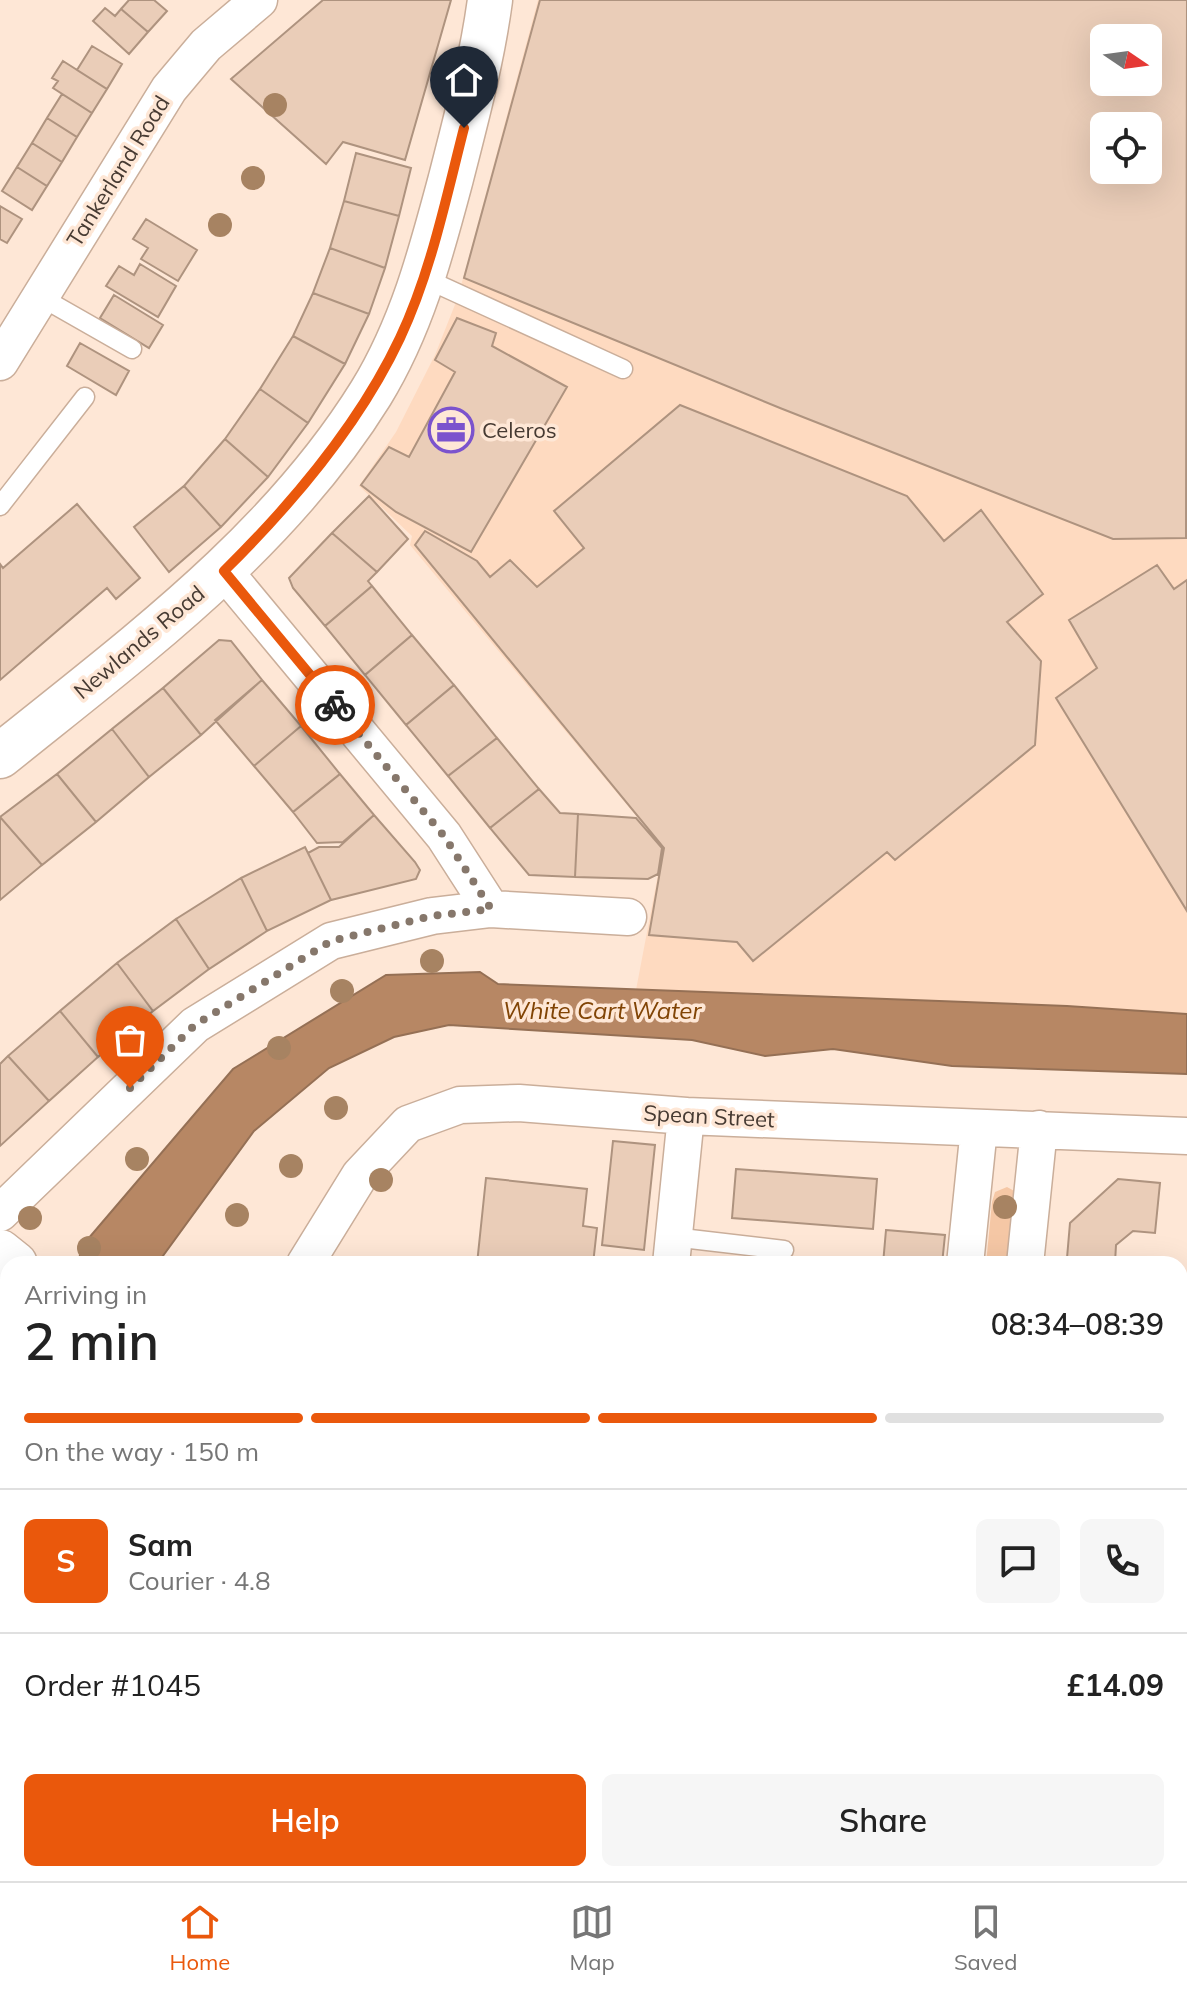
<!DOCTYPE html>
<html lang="en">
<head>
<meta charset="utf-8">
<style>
	:root { --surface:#fff; --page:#f6f6f6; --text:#222; --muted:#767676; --line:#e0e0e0; --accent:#ea580c }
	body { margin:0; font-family:Mulish,sans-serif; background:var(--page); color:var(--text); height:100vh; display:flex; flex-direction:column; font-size:30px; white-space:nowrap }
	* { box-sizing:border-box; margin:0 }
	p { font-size:26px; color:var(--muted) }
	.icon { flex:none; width:44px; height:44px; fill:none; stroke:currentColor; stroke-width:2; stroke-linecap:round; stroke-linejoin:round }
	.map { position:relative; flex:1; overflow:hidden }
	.panel { position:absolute; left:0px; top:1256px; width:1188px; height:626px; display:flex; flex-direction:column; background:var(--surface); border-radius:24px 24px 0 0; box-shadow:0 8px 32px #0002 }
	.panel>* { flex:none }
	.needle { width:52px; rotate:103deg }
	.fabs { position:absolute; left:1090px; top:24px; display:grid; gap:16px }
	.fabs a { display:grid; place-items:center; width:72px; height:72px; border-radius:12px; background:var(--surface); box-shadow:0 8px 32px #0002; font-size:40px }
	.pin { position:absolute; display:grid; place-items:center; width:68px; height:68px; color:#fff; margin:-82px -34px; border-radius:50% 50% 50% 0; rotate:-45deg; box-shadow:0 0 8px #0007 }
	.pin .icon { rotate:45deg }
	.courier { position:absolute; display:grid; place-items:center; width:80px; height:80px; margin:-40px; border:6px solid #ea580c; border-radius:50%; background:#fff; color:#222; box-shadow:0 2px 10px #0007 }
	.head em { font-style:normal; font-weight:600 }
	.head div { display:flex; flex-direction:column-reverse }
	.head { display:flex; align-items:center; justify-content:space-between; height:136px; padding:0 24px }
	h1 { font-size:52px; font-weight:600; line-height:60px }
	.bar { display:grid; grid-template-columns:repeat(4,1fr); gap:12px 8px; align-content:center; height:96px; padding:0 24px }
	.bar i { height:10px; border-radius:6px; background:var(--line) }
	.bar .selected { background:var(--accent) }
	.bar p { grid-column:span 4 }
	.line { display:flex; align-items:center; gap:20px; padding:0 24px; border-top:2px solid var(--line) }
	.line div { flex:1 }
	.round { display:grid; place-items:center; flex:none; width:84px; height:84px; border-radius:12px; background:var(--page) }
	.primary-button { display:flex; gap:16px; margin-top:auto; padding:16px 24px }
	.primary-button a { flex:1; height:92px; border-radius:12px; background:var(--accent); color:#fff; font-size:32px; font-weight:600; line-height:92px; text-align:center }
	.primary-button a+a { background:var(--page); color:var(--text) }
	.dock { display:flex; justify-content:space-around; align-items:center; height:112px; border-top:2px solid var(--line); background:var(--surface); font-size:22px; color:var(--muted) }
	.dock a { display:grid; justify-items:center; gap:4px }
	.dock .selected { color:var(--accent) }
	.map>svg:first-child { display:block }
</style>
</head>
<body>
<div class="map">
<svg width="1187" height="1881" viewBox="0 0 1187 1881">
	<rect width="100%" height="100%" fill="#fee7d6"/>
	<path fill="#fedac0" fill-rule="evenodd" d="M538,0H1187V1014L1067,1006L636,990L663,848L410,545L412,536L359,486L396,432L435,355L458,297ZM1104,38H1148V82H1104ZM1104,126H1148V170H1104Z"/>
	<path fill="#f5c7a5" d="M1007,1187L1018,1193L1014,1264H986L992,1202L995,1192Z
		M8,1537V1708L0,1717V1552L2,1540Z"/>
	<path fill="#b78764" stroke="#957055" stroke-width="2" d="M480,972L498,984L1067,1006L1187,1014V1074L952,1066L833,1049L765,1056L692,1040L449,1025L394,1037L329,1068L254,1131L157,1264H78L82,1246L233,1069L386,975Z
		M8,1708V1806L0,1813V1717Z"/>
	<path fill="#eacdb8" stroke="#ae937f" stroke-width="2" fill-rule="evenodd" d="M129,0H154L167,11L148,32L121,9Z
		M323,0H451L405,160L343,142L326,164L231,79Z
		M540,0H1187L1186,538L1113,539L780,408L464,278ZM1104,38H1148V82H1104ZM1104,126H1148V170H1104Z
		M105,8L115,16L121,9L148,32L129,54L93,21Z
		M92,46L122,64L107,89L77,70Z
		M63,61L107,89L92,113L53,88L58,81L52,78Z
		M62,94L92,113L77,137L47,118Z
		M47,118L77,137L62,162L32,143Z
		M32,143L62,162L47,186L17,167Z
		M356,153L411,168L399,216L344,201Z
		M17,167L47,186L32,210L2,191Z
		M344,201L399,216L385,268L330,248Z
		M0,206L22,219L7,243L0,239Z
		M146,219L197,250L178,281L141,259L148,248L133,239Z
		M330,248L385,268L369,314L313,293Z
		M140,264L176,286L158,317L106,286L119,266L134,275Z
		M313,293L369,314L345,364L293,336Z
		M114,295L163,325L149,348L100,318Z
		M457,318L496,333L492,346L567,387L471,552L396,512L361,485L389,447L409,457L455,372L435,360Z
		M293,336L345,364L308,423L260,389Z
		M80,343L129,371L116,395L67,366Z
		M260,389L308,423L268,477L225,439Z
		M680,405L907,496L944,541L981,510L1043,594L1007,622L1041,661L1035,745L895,860L887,852L753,961L737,942L649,935L664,848L415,545L425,531L477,561L490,577L510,560L537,587L584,548L554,511Z
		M225,439L268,477L221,527L184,486Z
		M184,486L221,527L169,572L134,527Z
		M369,496L408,539L377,572L332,533Z
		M77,504L140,578L116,599L107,588L0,680V564L3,568Z
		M332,533L377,572L368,581L372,586L325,626L293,588L289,578Z
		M1157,565L1174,589L1187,580V911L1056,698L1097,668L1069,620Z
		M372,586L412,635L365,675L325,626Z
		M412,635L454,685L406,725L365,675Z
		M219,640L231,641L262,680L201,735L163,688Z
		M262,680L301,726L254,766L215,720Z
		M454,685L497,738L448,776L406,725Z
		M163,688L201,735L149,777L112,729Z
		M301,726L340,774L293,812L254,766Z
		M112,729L149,777L96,822L57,774Z
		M497,738L539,789L490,828L448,776Z
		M57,774L96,822L42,865L0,817Z
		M340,774L374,815L343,842L317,843L293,812Z
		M539,789L560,813L578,814L575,877L529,875L490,828Z
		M578,814L636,818L662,848L658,874L648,879L575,877Z
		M374,815L415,862L420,870L416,879L331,900L308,853L319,847H339Z
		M0,817L42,865L0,900Z
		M305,847L331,900L267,931L241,878Z
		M241,878L267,931L209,969L176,919Z
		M176,919L209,969L153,1011L117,963Z
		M117,963L153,1011L98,1057L60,1011Z
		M60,1011L98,1057L49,1101L8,1056Z
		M8,1056L49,1101L0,1146V1064Z
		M613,1141L655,1145L644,1250L602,1245Z
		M736,1169L877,1179L873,1229L732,1218Z
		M486,1178L587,1189L583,1226L597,1228L593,1264H477Z
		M1118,1179L1160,1183L1155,1233L1133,1231L1116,1245L1115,1263L1067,1258L1070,1223Z
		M886,1230L945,1235L942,1264H883Z
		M1067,1258L1115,1263V1264H1067Z
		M1187,1671V1770L1180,1769V1740Z
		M1180,1769L1187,1770L1186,1841L1180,1840Z
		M78,1874H107L112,1881H83Z
		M376,1874H475L485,1881H371Z
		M703,1874H786L783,1881H708L700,1877Z
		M786,1874H824L841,1881H783Z"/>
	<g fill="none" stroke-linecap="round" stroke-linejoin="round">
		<g stroke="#caae9a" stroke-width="21">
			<path id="service" d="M424,278L623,369
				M39,296L132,349
				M0,506L85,397
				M673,1237L784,1250
				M275,1874L283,1876L285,1874
				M588,1874L597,1881"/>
		</g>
		<g stroke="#caae9a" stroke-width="39">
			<path id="minor" d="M0,362L169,89L206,45L259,0
				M224,571L444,836L491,909
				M0,1213L195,1025L331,941L432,916L491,909L628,917
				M305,1264L360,1175L408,1124L460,1105L519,1103L686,1116L1187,1136
				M671,1264L686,1116
				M965,1264L979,1128
				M1025,1264L1039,1129
				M161,1874L168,1881"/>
		</g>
		<g stroke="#caae9a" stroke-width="47">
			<path id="tertiary" d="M0,756C135,647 278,543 371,393C412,326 431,253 451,178C466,119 482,60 490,0
				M960,1874L987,1881"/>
		</g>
		<g stroke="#caae9a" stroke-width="47">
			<path id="secondary" d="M0,1252L15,1264
				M8,1881L16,1874"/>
		</g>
		<use href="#service" stroke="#fff" stroke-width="18"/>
		<use href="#minor" stroke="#fff" stroke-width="36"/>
		<use href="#tertiary" stroke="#fff" stroke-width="44"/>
		<use href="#secondary" stroke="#fff" stroke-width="44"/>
		<g stroke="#78695f" stroke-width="9">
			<path id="rail" d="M0,1829L8,1841
				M30,1874L35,1881"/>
		</g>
		<use href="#rail" stroke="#fee7d6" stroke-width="6" stroke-dasharray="18" stroke-linecap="butt"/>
	</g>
	<g fill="#a78362">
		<circle cx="275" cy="105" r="12"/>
		<circle cx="253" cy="178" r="12"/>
		<circle cx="220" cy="225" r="12"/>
		<circle cx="432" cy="961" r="12"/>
		<circle cx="342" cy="991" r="12"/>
		<circle cx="279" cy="1048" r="12"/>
		<circle cx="336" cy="1108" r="12"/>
		<circle cx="137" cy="1159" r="12"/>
		<circle cx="291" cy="1166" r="12"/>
		<circle cx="381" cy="1180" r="12"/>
		<circle cx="1005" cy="1207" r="12"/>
		<circle cx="237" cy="1215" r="12"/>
		<circle cx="30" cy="1218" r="12"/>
		<circle cx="89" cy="1248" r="12"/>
	</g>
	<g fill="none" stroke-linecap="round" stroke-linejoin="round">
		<path stroke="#86776b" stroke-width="8" stroke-dasharray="0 14.4" d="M130,1088L195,1025L331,941L432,916L491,909L444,836L335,705"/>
		<path stroke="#ea580c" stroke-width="10" d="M335,705L224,571C292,504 359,425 400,338C431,272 446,198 464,128"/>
	</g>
	<defs>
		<g id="office-ring" transform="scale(2.3)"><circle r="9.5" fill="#fee7d6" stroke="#7b53cd" stroke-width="1.5"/><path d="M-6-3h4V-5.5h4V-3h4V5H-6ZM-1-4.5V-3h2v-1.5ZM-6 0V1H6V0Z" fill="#7b53cd"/></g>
	</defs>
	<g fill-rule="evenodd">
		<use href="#office-ring" x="451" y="430"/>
	</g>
	<g text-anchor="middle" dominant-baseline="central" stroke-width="7" stroke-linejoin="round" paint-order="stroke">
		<g font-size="22" fill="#463a32" stroke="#fee7d6">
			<text transform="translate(118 171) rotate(-58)">Tankerland Road</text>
			<text transform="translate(139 642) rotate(-40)">Newlands Road</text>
			<text transform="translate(709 1116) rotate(3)">Spean Street</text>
		</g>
		<g font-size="22" fill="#463a32" stroke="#fee7d6" text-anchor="start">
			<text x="482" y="430">Celeros</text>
		</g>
		<g font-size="24" font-style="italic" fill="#814405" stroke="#fee7d6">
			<text x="602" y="1010">White Cart Water</text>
		</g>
	</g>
</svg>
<div class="fabs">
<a><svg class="needle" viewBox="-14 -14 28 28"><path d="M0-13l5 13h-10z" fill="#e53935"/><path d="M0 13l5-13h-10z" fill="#767676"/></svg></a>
<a><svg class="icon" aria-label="locate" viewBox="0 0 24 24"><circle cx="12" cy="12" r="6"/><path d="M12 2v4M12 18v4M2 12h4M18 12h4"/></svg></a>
</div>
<div class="pin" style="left:130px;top:1088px;background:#ea580c"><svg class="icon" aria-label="bag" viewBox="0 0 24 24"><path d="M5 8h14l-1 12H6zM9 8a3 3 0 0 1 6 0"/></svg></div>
<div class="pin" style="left:464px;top:128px;background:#1f2937"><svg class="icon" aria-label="home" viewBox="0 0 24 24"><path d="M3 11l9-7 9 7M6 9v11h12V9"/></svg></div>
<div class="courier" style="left:335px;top:705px"><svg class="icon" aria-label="bike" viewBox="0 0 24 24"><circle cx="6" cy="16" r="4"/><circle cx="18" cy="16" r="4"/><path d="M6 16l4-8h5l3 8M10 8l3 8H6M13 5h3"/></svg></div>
<section class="panel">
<div class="head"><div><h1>2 min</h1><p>Arriving in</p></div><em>08:34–08:39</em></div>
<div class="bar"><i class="selected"></i><i class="selected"></i><i class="selected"></i><i></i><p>On the way · 150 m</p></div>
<div class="line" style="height:144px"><b class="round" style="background:var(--accent);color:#fff">S</b><div><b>Sam</b><p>Courier · 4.8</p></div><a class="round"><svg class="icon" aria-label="chat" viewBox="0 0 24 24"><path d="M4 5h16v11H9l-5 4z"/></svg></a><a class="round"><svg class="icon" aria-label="phone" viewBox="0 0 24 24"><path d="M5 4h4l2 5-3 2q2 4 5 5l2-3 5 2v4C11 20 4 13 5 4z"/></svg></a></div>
<div class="line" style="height:104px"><div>Order #1045</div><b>£14.09</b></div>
<div class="primary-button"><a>Help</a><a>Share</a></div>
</section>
</div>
<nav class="dock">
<a class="selected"><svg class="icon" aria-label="home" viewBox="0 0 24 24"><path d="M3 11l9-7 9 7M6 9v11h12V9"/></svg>Home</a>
<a><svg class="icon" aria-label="map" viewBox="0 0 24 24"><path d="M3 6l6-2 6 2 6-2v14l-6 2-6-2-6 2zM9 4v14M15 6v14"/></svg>Map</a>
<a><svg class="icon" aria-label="saved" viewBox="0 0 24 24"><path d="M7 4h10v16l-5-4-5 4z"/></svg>Saved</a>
</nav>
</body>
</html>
